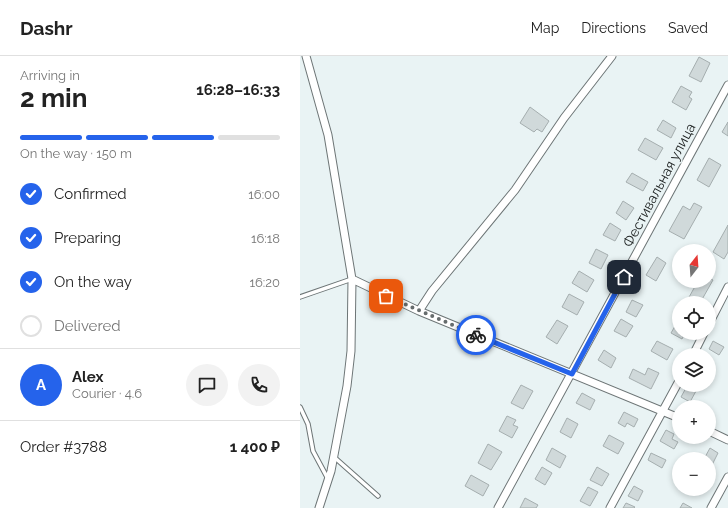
<!DOCTYPE html>
<html lang="en">
<head>
<meta charset="utf-8">
<style>
	:root { --surface:#fff; --page:#f2f2f2; --text:#222; --muted:#767676; --line:#e0e0e0; --accent:#2563eb }
	body { margin:0; font-family:Raleway,sans-serif; background:var(--page); color:var(--text); height:100vh; display:flex; flex-direction:column; font-size:15px; white-space:nowrap }
	* { box-sizing:border-box; margin:0 }
	p { font-size:13px; color:var(--muted) }
	.icon { flex:none; width:22px; height:22px; fill:none; stroke:currentColor; stroke-width:2; stroke-linecap:round; stroke-linejoin:round }
	.map { position:relative; flex:1; overflow:hidden }
	.sheet { display:flex; flex-direction:column; background:var(--surface); width:300px }
	.sheet>* { flex:none }
	.needle { width:26px; rotate:17deg }
	.buttons { position:absolute; left:372px; top:188px; display:grid; gap:8px }
	.buttons a { display:grid; place-items:center; width:44px; height:44px; border-radius:50%; background:var(--surface); box-shadow:0 2px 6px #0003; font-size:20px }
	.pin { position:absolute; display:grid; place-items:center; width:34px; height:34px; color:#fff; margin:-17px; border-radius:8px; box-shadow:0 2px 6px #0006 }
	.courier { position:absolute; display:grid; place-items:center; width:40px; height:40px; margin:-20px; border:3px solid #2563eb; border-radius:50%; background:#fff; color:#222; box-shadow:0 1px 5px #0007 }
	.head em { font-style:normal; font-weight:700 }
	.head div { display:flex; flex-direction:column-reverse }
	.head { display:flex; align-items:center; justify-content:space-between; height:68px; padding:0 20px }
	h1 { font-size:26px; font-weight:700; line-height:30px }
	.bar { display:grid; grid-template-columns:repeat(4,1fr); gap:6px 4px; align-content:center; height:48px; padding:0 20px }
	.bar i { height:5px; border-radius:3px; background:var(--line) }
	.bar .active { background:var(--accent) }
	.bar p { grid-column:span 4 }
	.line { display:flex; align-items:center; gap:10px; padding:0 20px; border-top:1px solid var(--line) }
	.line div { flex:1 }
	.round { display:grid; place-items:center; flex:none; width:42px; height:42px; border-radius:21px; background:var(--page) }
	ol { padding:0 20px; list-style:none }
	li { display:flex; align-items:center; gap:12px; height:44px }
	li p { margin-inline-start:auto }
	li .icon { padding:4px; border-radius:50%; background:var(--accent); color:#fff; stroke-width:4 }
	li:last-child { color:var(--muted) }
	li i { width:22px; height:22px; border:2px solid var(--line); border-radius:50% }
	header { display:flex; align-items:center; gap:24px; box-sizing:border-box; height:56px; padding:0 20px; background:var(--surface); border-bottom:1px solid var(--line) }
	header strong { font-size:19px }
	nav { display:flex; gap:22px; margin-inline-start:auto; font-size:14px }
	main { display:flex; flex:1; min-height:0 }
	.map>svg:first-child { display:block }
</style>
</head>
<body>
<header>
<strong>Dashr</strong>
<nav><a>Map</a><a>Directions</a><a>Saved</a></nav>
</header>
<main>
<section class="sheet">
<div class="head"><div><h1>2 min</h1><p>Arriving in</p></div><em>16:28–16:33</em></div>
<div class="bar"><i class="active"></i><i class="active"></i><i class="active"></i><i></i><p>On the way · 150 m</p></div>
<ol>
<li><svg class="icon" aria-label="check" viewBox="0 0 24 24"><path d="M5 12l5 5 9-10"/></svg>Confirmed<p>16:00</p></li>
<li><svg class="icon" aria-label="check" viewBox="0 0 24 24"><path d="M5 12l5 5 9-10"/></svg>Preparing<p>16:18</p></li>
<li><svg class="icon" aria-label="check" viewBox="0 0 24 24"><path d="M5 12l5 5 9-10"/></svg>On the way<p>16:20</p></li>
<li><i></i>Delivered</li>
</ol>
<div class="line" style="height:72px"><b class="round" style="background:var(--accent);color:#fff">A</b><div><b>Alex</b><p>Courier · 4.6</p></div><a class="round"><svg class="icon" aria-label="chat" viewBox="0 0 24 24"><path d="M4 5h16v11H9l-5 4z"/></svg></a><a class="round"><svg class="icon" aria-label="phone" viewBox="0 0 24 24"><path d="M5 4h4l2 5-3 2q2 4 5 5l2-3 5 2v4C11 20 4 13 5 4z"/></svg></a></div>
<div class="line" style="height:52px"><div>Order #3788</div><b>1 400 ₽</b></div>
</section>
<div class="map">
<svg width="428" height="452" viewBox="0 0 428 452">
	<rect width="100%" height="100%" fill="#e9f3f4"/>
	<path fill="#d0d9da" stroke="#a5aeaf" d="M399,1L410,7L401,26L389,20Z
		M381,30L392,36L389,41L392,43L386,54L372,46Z
		M230,51L249,65L242,76L237,73L234,76L220,67Z
		M363,64L376,72L371,82L357,74Z
		M428,66V80L422,76Z
		M345,82L363,92L356,104L338,94Z
		M409,102L421,109L409,131L397,124Z
		M332,117L348,126L343,135L326,126Z
		M323,145L334,152L326,164L316,157Z
		M394,147L402,151L384,183L369,175L383,150L390,154Z
		M310,167L321,174L315,185L303,179Z
		M428,169V196L424,203L413,196Z
		M296,193L308,199L301,213L289,207Z
		M357,201L366,207L356,225L346,219Z
		M279,215L294,224L287,236L272,227Z
		M409,222L413,224L400,247L388,243L398,225H409Z
		M269,238L284,246L277,259L262,251Z
		M332,244L343,249L336,261L326,256Z
		M321,263L333,270L326,281L314,275Z
		M257,264L268,270L257,288L246,281Z
		M378,265L379,277H385L382,283L371,277Z
		M357,285L373,293L367,304L351,295Z
		M413,285L424,291L419,299L409,293Z
		M304,294L316,302L311,312L298,304Z
		M348,312L359,317L351,333L329,322L333,313L345,319Z
		M221,329L233,335L223,353L211,347Z
		M387,330L396,335L390,346L381,341Z
		M282,337L295,344L290,354L276,347Z
		M324,356L338,363L334,371L327,367L325,371L318,367Z
		M207,360L216,364L213,369L218,371L212,382L199,375Z
		M267,362L278,368L271,382L260,376Z
		M366,374L374,378L372,383L378,386L374,393L360,385Z
		M309,379L324,387L318,398L303,390Z
		M188,388L202,396L191,414L178,407Z
		M252,392L266,400L260,412L246,404Z
		M410,392L418,397L412,409L409,408V403H404Z
		M351,397L366,404L362,412L348,404Z
		M242,411L252,417L245,429L235,423Z
		M297,411L309,418L302,430L290,424Z
		M171,419L189,429L183,440L165,430Z
		M334,430L343,435L338,445L328,440Z
		M288,431L298,436L290,450L280,445Z
		M225,442L238,449L236,452H220Z
		M326,447L335,451L334,452H323Z
		M383,447L392,452H380Z"/>
	<g fill="none" stroke-linecap="round" stroke-linejoin="round">
		<g stroke="#6d7576" stroke-width="5.5">
			<path id="service" d="M0,241L52,223
				M0,351L8,368L13,395L28,423
				M34,401L78,440"/>
		</g>
		<g stroke="#6d7576" stroke-width="9">
			<path id="minor" d="M6,0L28,79L52,223L51,295L47,330L31,415L19,452
				M52,223L119,255L379,362
				M119,255L132,235L215,134L264,62L312,0
				M409,268L428,231
				M393,299L404,277
				M409,375L428,384
				M198,452L428,29
				M310,452L379,325
				M411,452L428,421"/>
		</g>
		<use href="#service" stroke="#fff" stroke-width="3.5"/>
		<use href="#minor" stroke="#fff" stroke-width="7"/>
	</g>
	<g fill="none" stroke-linecap="round" stroke-linejoin="round">
		<path stroke="#666c6d" stroke-width="4" stroke-dasharray="0 7.2" d="M86,240L176,279"/>
		<path stroke="#2563eb" stroke-width="5" d="M176,279L272,318L324,221"/>
	</g>
	<g text-anchor="middle" dominant-baseline="central" stroke-width="3" stroke-linejoin="round" paint-order="stroke">
		<g font-size="14" fill="#202424" stroke="#e9f3f4">
			<text transform="translate(359 129) rotate(-62)">Фестивальная улица</text>
		</g>
	</g>
</svg>
<div class="buttons">
<a><svg class="needle" viewBox="-14 -14 28 28"><path d="M0-13l5 13h-10z" fill="#e53935"/><path d="M0 13l5-13h-10z" fill="#767676"/></svg></a>
<a><svg class="icon" aria-label="locate" viewBox="0 0 24 24"><circle cx="12" cy="12" r="6"/><path d="M12 2v4M12 18v4M2 12h4M18 12h4"/></svg></a>
<a><svg class="icon" aria-label="layers" viewBox="0 0 24 24"><path d="M12 4l9 5-9 5-9-5zM3 14l9 5 9-5"/></svg></a>
<a>+</a>
<a>−</a>
</div>
<div class="pin" style="left:86px;top:240px;background:#ea580c"><svg class="icon" aria-label="bag" viewBox="0 0 24 24"><path d="M5 8h14l-1 12H6zM9 8a3 3 0 0 1 6 0"/></svg></div>
<div class="pin" style="left:324px;top:221px;background:#1f2937"><svg class="icon" aria-label="home" viewBox="0 0 24 24"><path d="M3 11l9-7 9 7M6 9v11h12V9"/></svg></div>
<div class="courier" style="left:176px;top:279px"><svg class="icon" aria-label="bike" viewBox="0 0 24 24"><circle cx="6" cy="16" r="4"/><circle cx="18" cy="16" r="4"/><path d="M6 16l4-8h5l3 8M10 8l3 8H6M13 5h3"/></svg></div>
</div>
</main>
</body>
</html>
